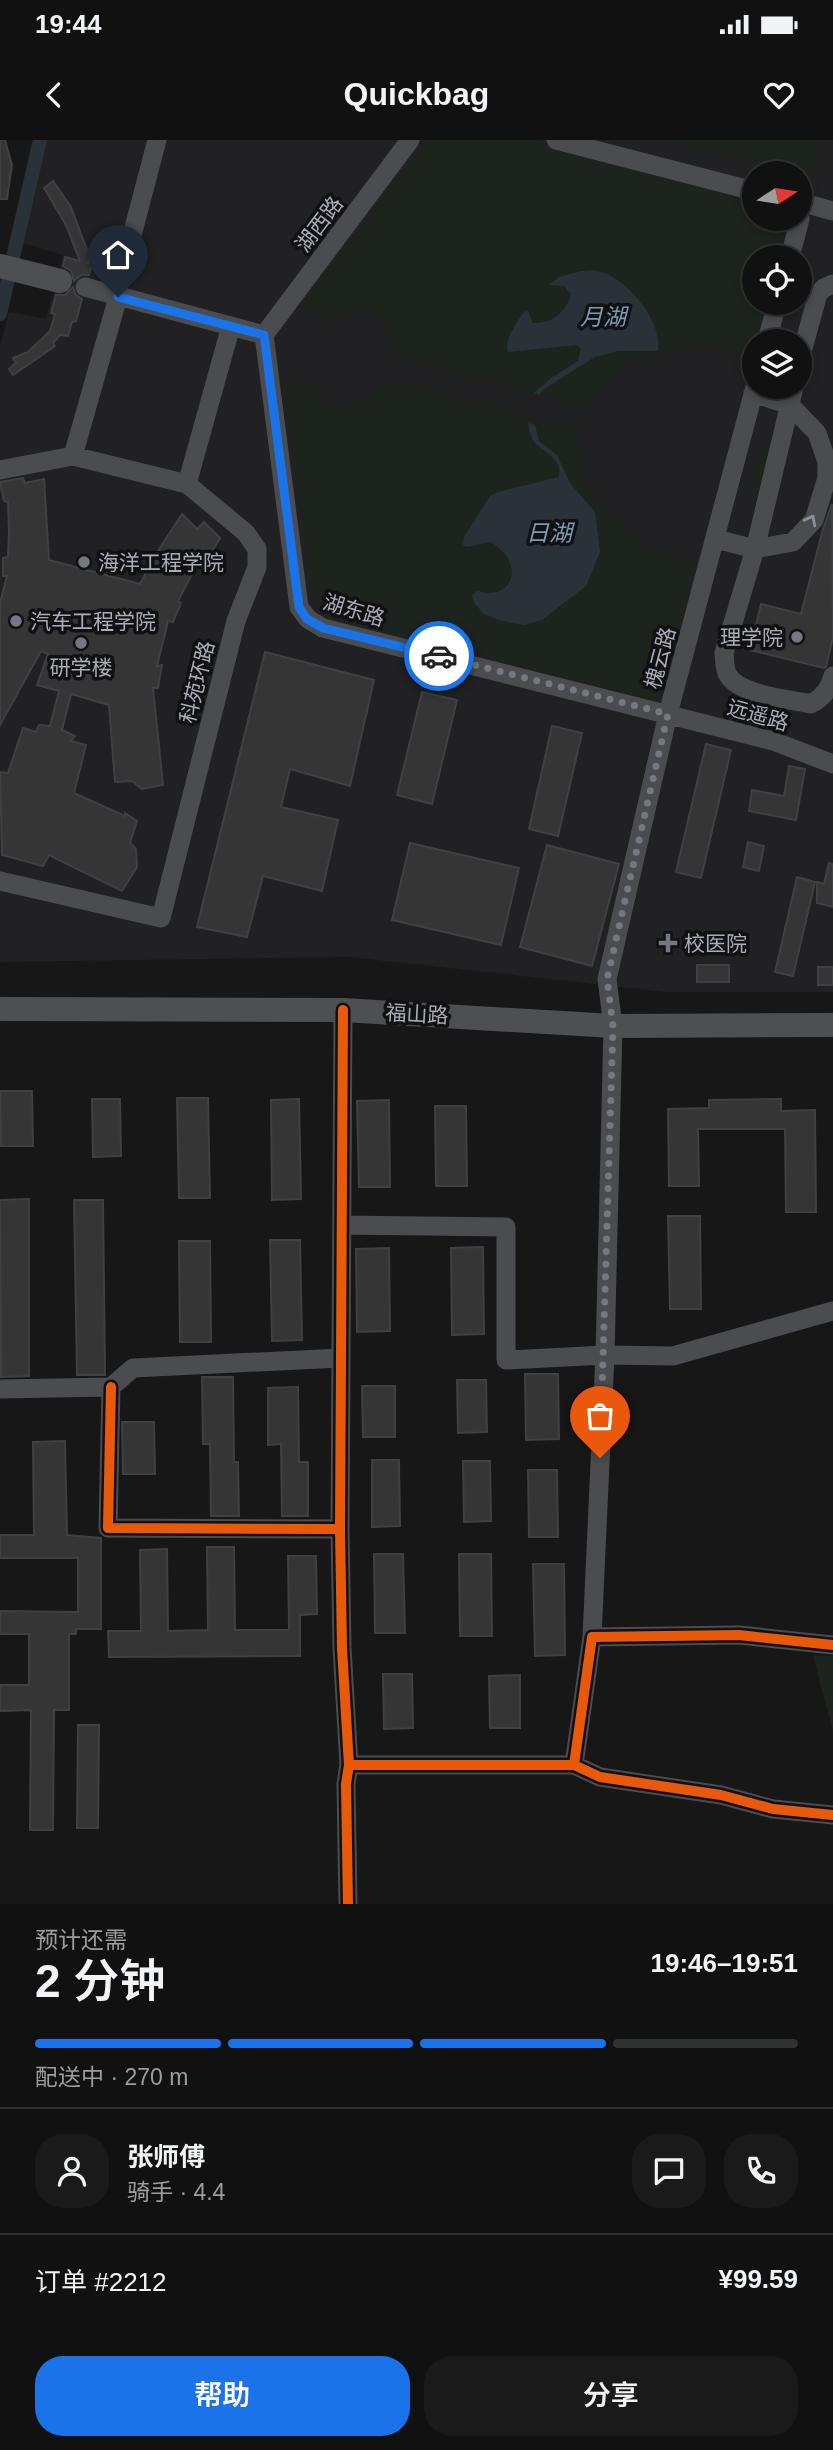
<!DOCTYPE html>
<html lang="zh">
<head>
<meta charset="utf-8">
<style>
	:root { --surface:#111; --page:#1a1a1a; --text:#f1f3f6; --muted:#9c9d9f; --line:#303131; --accent:#1a73e8 }
	body { margin:0; font-family:Helvetica,"Noto Sans SC",sans-serif; background:var(--page); color:var(--text); height:100vh; display:flex; flex-direction:column; font-size:26px; white-space:nowrap }
	* { box-sizing:border-box; margin:0 }
	p { font-size:23px; color:var(--muted) }
	.icon { flex:none; width:38px; height:38px; fill:none; stroke:currentColor; stroke-width:2; stroke-linecap:round; stroke-linejoin:round }
	.map { position:relative; height:1764px; overflow:hidden }
	.side { display:flex; flex-direction:column; background:var(--surface); flex:1 }
	.side>* { flex:none }
	.needle { width:46px; rotate:78deg }
	.buttons { position:absolute; left:742px; top:21px; display:grid; gap:14px }
	.buttons a { display:grid; place-items:center; width:70px; height:70px; border-radius:50%; background:var(--surface); box-shadow:0 4px 10px #0003,0 0 0 2px var(--line); font-size:35px }
	.pin { position:absolute; display:grid; place-items:center; width:60px; height:60px; color:#fff; margin:-72px -30px; border-radius:50% 50% 50% 0; rotate:-45deg; box-shadow:0 0 7px #0007 }
	.pin .icon { rotate:45deg }
	.courier { position:absolute; display:grid; place-items:center; width:70px; height:70px; margin:-35px; border:5px solid #1a73e8; border-radius:50%; background:#fff; color:#222; box-shadow:0 2px 9px #0007 }
	.summary em { font-style:normal; font-weight:600 }
	.summary div { display:flex; flex-direction:column-reverse }
	.summary { display:flex; align-items:center; justify-content:space-between; height:119px; padding:0 35px }
	h1 { font-size:46px; font-weight:600; line-height:52px }
	.bar { display:grid; grid-template-columns:repeat(4,1fr); gap:10px 7px; align-content:center; height:84px; padding:0 35px }
	.bar i { height:9px; border-radius:5px; background:var(--line) }
	.bar .current { background:var(--accent) }
	.bar p { grid-column:span 4 }
	.line { display:flex; align-items:center; gap:18px; padding:0 35px; border-top:2px solid var(--line) }
	.line div { flex:1 }
	.round { display:grid; place-items:center; flex:none; width:74px; height:74px; border-radius:28px; background:var(--page) }
	.action { display:flex; gap:14px; margin-top:auto; padding:14px 35px }
	.action a { flex:1; height:80px; border-radius:28px; background:var(--accent); color:#fff; font-size:28px; font-weight:600; line-height:80px; text-align:center }
	.action a+a { background:var(--page); color:var(--text) }
	.status { display:flex; justify-content:space-between; align-items:center; height:49px; padding:0 35px; background:var(--surface); direction:ltr }
	.status svg { height:19px; fill:currentColor }
	header { display:flex; justify-content:space-between; align-items:center; height:91px; padding:0 35px; background:var(--surface); font-size:32px; font-weight:600 }
	.map>svg:first-child { display:block }
</style>
</head>
<body>
<div class="status"><b>19:44</b><svg viewBox="0 0 49 12"><path d="M0 12V9h3v3zM5 12V6h3v6zM10 12V3h3v9zM15 12V0h3v12zM26 1h20v11H26zM47 4h2v5h-2z"/></svg></div>
<header><svg class="icon" aria-label="back" viewBox="0 0 24 24"><path d="M15 5l-7 7 7 7"/></svg>Quickbag<svg class="icon" aria-label="heart" viewBox="0 0 24 24"><path d="M12 20l-8-8c-3-5 5-10 8-4 3-6 11-1 8 4z"/></svg></header>
<div class="map">
<svg width="833" height="1764" viewBox="0 0 833 1764">
	<rect width="100%" height="100%" fill="#171717"/>
	<path fill="#212123" fill-rule="evenodd" d="M46,0H833V852H665L350,817L0,822V206L9,172L46,179L63,115L23,103ZM754,33H800V79H754ZM754,117H800V163H754ZM754,201H800V247H754Z"/>
	<path fill="#1d241e" d="M428,0H529L754,59V79H787L777,117H754V163H765L751,217L701,205L632,221L605,241L584,268L395,216C393,198 385,167 361,169C350,170 339,178 330,184L302,166Z
		M669,0H821L811,37Z
		M388,241L577,291L584,339L610,374L654,412L696,424L659,564L331,482L317,467L281,242H317L327,263L335,271C362,273 372,261 388,241Z
		M759,305L777,310L764,356L747,352Z
		M813,1516H833V1591Z"/>
	<path fill="#2a3239" d="M581,131C586,131 593,130 598,131C626,137 663,181 658,211H618L595,217L544,249L539,255L534,253L550,239L578,221L581,208L576,205L508,212C504,200 516,183 524,172L528,171L533,183C552,184 566,172 571,154L564,146L549,145L559,137Z
		M528,283L535,285L539,301L557,315L570,343L595,372L600,412L586,446L542,480L524,485L502,481L484,474L475,464L472,455L477,451C516,462 525,420 490,402L466,407L463,405L464,397L490,356L498,352L559,337C563,317 542,313 533,300C530,295 529,289 528,283Z"/>
	<g fill="none" stroke-linecap="round" stroke-linejoin="round">
		<path stroke="#2a3239" stroke-width="14" d="M0,174L40,0"/>
	</g>
	<path fill="#353536" stroke="#3f4043" stroke-width="2" d="M0,0H5L12,25L7,59H0Z
		M53,41L71,67L87,110L92,111L88,123L92,124L89,135H81L74,141L71,131L63,126L65,117L80,121L66,85L44,48Z
		M73,147L76,155L82,159L76,181L72,182L68,196L60,195L53,203L55,206L13,235L9,229L16,223L13,218L28,212L50,191L55,174L51,173L56,155H65Z
		M23,338L25,343L44,339L49,420L140,444L156,414L182,374L197,389L204,382L220,398L209,417L203,413L178,461L181,463L173,482L168,481L157,526L162,525L158,548H153L163,645L142,649L132,641L115,642L109,565L71,554L62,590L75,596L71,601L86,605L74,653L125,676V673L137,681L130,703L136,709L137,727L122,751L49,715L43,726L2,715L0,632L8,633L23,588L36,592L39,585L50,586L59,551L37,545L48,514L41,511L0,585V463L7,436H3V418L8,417L9,391L8,362L4,361L0,342Z
		M832,364L833,497L826,527L824,528L750,510L761,464L801,474L823,389Z
		M265,512L374,540L350,646L290,629L281,667L338,680L322,751L263,736L247,797L197,787Z
		M422,552L457,560L432,664L397,655Z
		M552,586L582,593L558,696L529,689Z
		M706,604L731,610L701,738L676,732Z
		M789,626L805,629L796,680L749,671L752,650L784,656Z
		M748,702L764,706L759,731L743,727Z
		M410,703L519,728L501,805L392,780Z
		M547,705L619,724L592,826L520,807Z
		M829,723L833,724V767L817,763V742L824,744Z
		M797,737L815,742L793,836L775,832Z
		M697,825H729V842H697Z
		M818,827H833V845H818Z
		M0,951H32L33,1006H1Z
		M177,958H208L210,1058H179Z
		M92,959H120L121,1016L93,1017Z
		M299,959L301,1059L272,1060L271,960Z
		M781,959V971L815,970L816,1072H786L785,989H698L699,1046H669L668,969L709,968V960Z
		M389,960L390,1047H359L357,961Z
		M435,966H466L467,1046H436Z
		M29,1059V1236L1,1237L0,1060Z
		M74,1060H103L105,1235H77Z
		M668,1076H700L701,1169H670Z
		M270,1100H300L302,1200L272,1201Z
		M179,1101H210L211,1202H180Z
		M483,1107L484,1194L452,1195L451,1108Z
		M389,1108L390,1191L357,1192L356,1109Z
		M525,1234H558L559,1299L526,1300Z
		M202,1237H233L234,1322H238L239,1376H211L210,1304H203Z
		M457,1240H486L487,1292L458,1293Z
		M362,1246H395V1297H363Z
		M298,1247L299,1322H308V1376H282L281,1304L268,1305V1248Z
		M122,1282H154L155,1334H123Z
		M65,1301L67,1395L101,1398V1489H76V1494H69V1570H54L53,1690H30L31,1570L0,1571V1545H29V1494H0V1471L78,1472V1418H0V1395H34L33,1302Z
		M372,1320H399L400,1386L372,1387Z
		M463,1321H490L491,1381L464,1382Z
		M528,1330H557L558,1397H529Z
		M207,1407H234L235,1490H289L288,1416H316L317,1474L300,1475V1516L109,1517L108,1491H141L140,1410L167,1409L168,1491L208,1490Z
		M374,1414H403L405,1493H375Z
		M459,1414H491L492,1496H460Z
		M533,1424H564L565,1515L535,1516Z
		M383,1534H412L413,1588L384,1589Z
		M520,1535V1588H490L489,1536Z
		M78,1585H99L98,1688H77Z"/>
	<g fill="none" stroke-linecap="round" stroke-linejoin="round">
		<path stroke="#4b4c50" stroke-width="19" d="M556,0L754,51
			M800,62L833,71
			M790,117L800,79
			M85,147L264,195
			M116,156L157,0
			M264,195L299,467L308,479L323,488L773,601L833,624
			M264,195L410,0
			M767,201L777,163
			M800,219L818,154L824,148L833,144
			M755,247L668,574L607,839L613,886L605,1215L673,1216L833,1171
			M794,247L755,409L724,513C725,520 724,529 728,535C739,555 789,559 811,564C822,558 830,549 833,536
			M73,316L187,344
			M0,330L73,316L118,157
			M716,399L755,409L793,402L814,380L827,338V322L817,293L790,265L753,253
			M0,741L161,778L236,481L257,427V409L246,393L187,344L231,186
			M343,870L340,1389L342,1508L349,1625L346,1644L348,1764
			M342,1085L506,1087V1220L605,1215L592,1497L574,1625
			M111,1247L108,1388L340,1389
			M0,1249L111,1247L133,1228L341,1218
			M592,1497L739,1495L833,1505
			M349,1625H574L600,1637L721,1655L773,1669L833,1675"/>
		<path stroke="#4d4f52" stroke-width="24" d="M0,126L60,141
			M0,869L343,870L613,886L833,885"/>
		<g stroke="#111113" stroke-width="15">
			<path id="cycleway" d="M343,870L340,1389L342,1508L349,1625L346,1644L348,1764
				M111,1247L108,1388L340,1389
				M349,1625H574L600,1637L721,1655L773,1669L833,1675
				M574,1625L592,1497L739,1495L833,1505"/>
		</g>
		<use href="#cycleway" stroke="#e8590c" stroke-width="10"/>
	</g>
	<defs><path id="oneway-chevron" d="M-2-3.5L2.5 0L-2 3.5" fill="none" stroke-width="1.6" stroke-linecap="round" stroke-linejoin="round" transform="scale(1.75)"/></defs>
	<use stroke="#8c9099" href="#oneway-chevron" transform="translate(811 380) rotate(-62)"/>
	<g fill="none" stroke-linecap="round" stroke-linejoin="round">
		<path stroke="#757880" stroke-width="7" stroke-dasharray="0 12.6" d="M439,516L668,574L607,839L613,886L600,1318"/>
		<path stroke="#1a73e8" stroke-width="9" d="M118,157L264,195L299,467L307,479L323,488L439,516"/>
	</g>
	<g fill="#757880" stroke="#111113" stroke-width="2.5">
		<circle cx="84" cy="422" r="7"/>
		<circle cx="16" cy="481" r="7"/>
		<circle cx="797" cy="497" r="7"/>
		<circle cx="81" cy="503" r="7"/>
		<path d="M664.5 792.5h7v7h7v7h-7v7h-7v-7h-7v-7h7z"/>
	</g>
	<g text-anchor="middle" dominant-baseline="central" stroke-width="7" stroke-linejoin="round" paint-order="stroke">
		<g font-size="21" fill="#a8adb8" stroke="#111113">
			<text transform="translate(319 84) rotate(-53)">湖西路</text>
			<text transform="translate(354 470) rotate(17)">湖东路</text>
			<text transform="translate(660 518) rotate(-75)">槐云路</text>
			<text transform="translate(197 542) rotate(-76)">科苑环路</text>
			<text transform="translate(758 575) rotate(16)">远遥路</text>
			<text transform="translate(417 874) rotate(3)">福山路</text>
		</g>
		<g font-size="21" fill="#a8adb8" stroke="#111113" text-anchor="start">
			<text x="98" y="422">海洋工程学院</text>
			<text x="30" y="481">汽车工程学院</text>
			<text x="783" y="497" text-anchor="end">理学院</text>
			<text x="81" y="527" text-anchor="middle">研学楼</text>
			<text x="684" y="803">校医院</text>
		</g>
		<g font-size="23" font-style="italic" fill="#7f9bb3" stroke="#111113">
			<text x="603" y="177">月湖</text>
			<text x="549" y="393">日湖</text>
		</g>
	</g>
</svg>
<div class="buttons">
<a><svg class="needle" viewBox="-14 -14 28 28"><path d="M0-13l5 13h-10z" fill="#e53935"/><path d="M0 13l5-13h-10z" fill="#9c9d9f"/></svg></a>
<a><svg class="icon" aria-label="locate" viewBox="0 0 24 24"><circle cx="12" cy="12" r="6"/><path d="M12 2v4M12 18v4M2 12h4M18 12h4"/></svg></a>
<a><svg class="icon" aria-label="layers" viewBox="0 0 24 24"><path d="M12 4l9 5-9 5-9-5zM3 14l9 5 9-5"/></svg></a>
</div>
<div class="pin" style="left:600px;top:1318px;background:#ea580c"><svg class="icon" aria-label="bag" viewBox="0 0 24 24"><path d="M5 8h14l-1 12H6zM9 8a3 3 0 0 1 6 0"/></svg></div>
<div class="pin" style="left:118px;top:157px;background:#1f2937"><svg class="icon" aria-label="home" viewBox="0 0 24 24"><path d="M3 11l9-7 9 7M6 9v11h12V9"/></svg></div>
<div class="courier" style="left:439px;top:516px"><svg class="icon" aria-label="car" viewBox="0 0 24 24"><path d="M5 17H2v-5l4-1 3-4h7l3 4 3 1v5h-3M9 17h6M6 11h13"/><circle cx="7" cy="17" r="2"/><circle cx="17" cy="17" r="2"/></svg></div>
</div>
<section class="side">
<div class="summary"><div><h1>2 分钟</h1><p>预计还需</p></div><em>19:46–19:51</em></div>
<div class="bar"><i class="current"></i><i class="current"></i><i class="current"></i><i></i><p>配送中 · 270 m</p></div>
<div class="line" style="height:126px"><a class="round"><svg class="icon" aria-label="person" viewBox="0 0 24 24"><circle cx="12" cy="8" r="4"/><path d="M4 21q1-7 8-7t8 7"/></svg></a><div><b>张师傅</b><p>骑手 · 4.4</p></div><a class="round"><svg class="icon" aria-label="chat" viewBox="0 0 24 24"><path d="M4 5h16v11H9l-5 4z"/></svg></a><a class="round"><svg class="icon" aria-label="phone" viewBox="0 0 24 24"><path d="M5 4h4l2 5-3 2q2 4 5 5l2-3 5 2v4C11 20 4 13 5 4z"/></svg></a></div>
<div class="line" style="height:91px"><div>订单 #2212</div><b>¥99.59</b></div>
<div class="action"><a>帮助</a><a>分享</a></div>
</section>
</body>
</html>
